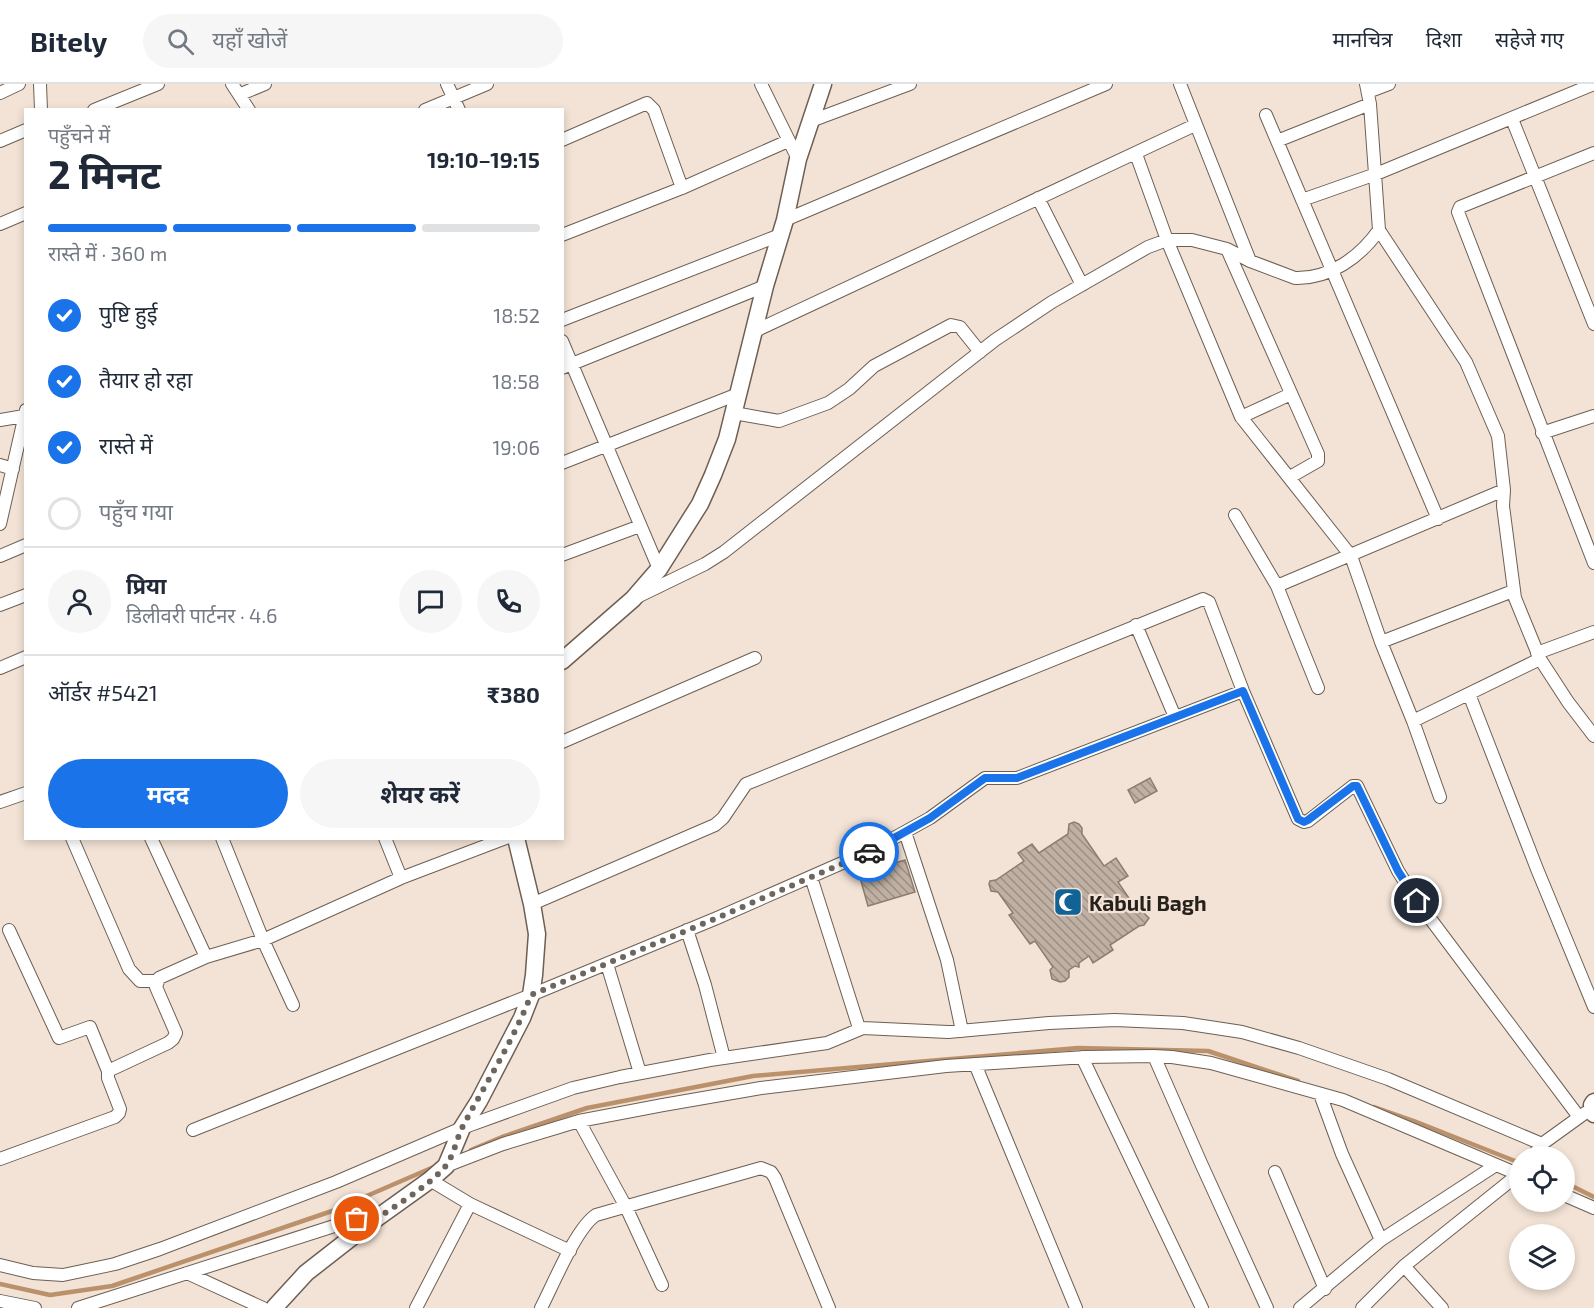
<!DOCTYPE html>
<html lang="hi">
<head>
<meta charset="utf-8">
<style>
	:root { --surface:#fff; --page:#f6f6f7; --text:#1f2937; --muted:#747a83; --line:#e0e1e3; --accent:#1a73e8 }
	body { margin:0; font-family:"Exo 2","Noto Sans Devanagari",sans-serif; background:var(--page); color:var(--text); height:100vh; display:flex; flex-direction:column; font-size:22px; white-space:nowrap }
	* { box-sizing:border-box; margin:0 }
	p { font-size:20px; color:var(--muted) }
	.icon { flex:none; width:33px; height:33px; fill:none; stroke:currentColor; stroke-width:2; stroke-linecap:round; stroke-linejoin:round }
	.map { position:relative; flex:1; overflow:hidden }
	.details { position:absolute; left:24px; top:24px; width:540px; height:732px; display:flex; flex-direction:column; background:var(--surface); border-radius:0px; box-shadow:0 3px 9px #0003 }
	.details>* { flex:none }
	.buttons { position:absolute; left:1509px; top:1062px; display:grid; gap:12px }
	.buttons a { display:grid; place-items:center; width:66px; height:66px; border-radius:50%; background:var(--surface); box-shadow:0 3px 9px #0003; font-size:30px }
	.pin { position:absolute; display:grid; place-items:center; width:51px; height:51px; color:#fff; margin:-26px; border:3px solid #fff; border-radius:50%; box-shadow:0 2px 6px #0007 }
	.courier { position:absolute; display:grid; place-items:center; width:60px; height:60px; margin:-30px; border:4px solid #1a73e8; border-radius:50%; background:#fff; color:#222; box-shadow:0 2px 8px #0007 }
	.summary em { font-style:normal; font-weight:700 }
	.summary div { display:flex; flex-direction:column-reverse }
	.summary { display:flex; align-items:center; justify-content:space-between; height:102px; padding:0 24px }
	h1 { font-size:39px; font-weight:700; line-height:45px }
	.bar { display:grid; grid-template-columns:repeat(4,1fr); gap:9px 6px; align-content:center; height:72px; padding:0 24px }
	.bar i { height:8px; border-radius:4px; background:var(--line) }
	.bar .active { background:var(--accent) }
	.bar p { grid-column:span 4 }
	.line { display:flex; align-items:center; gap:15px; padding:0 24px; border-top:2px solid var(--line) }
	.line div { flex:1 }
	.round { display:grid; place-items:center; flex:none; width:63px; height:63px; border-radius:32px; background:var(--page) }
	ol { padding:0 24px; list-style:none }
	li { display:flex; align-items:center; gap:18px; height:66px }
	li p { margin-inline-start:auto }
	li .icon { padding:6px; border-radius:50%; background:var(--accent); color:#fff; stroke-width:4 }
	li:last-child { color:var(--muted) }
	li i { width:33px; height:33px; border:3px solid var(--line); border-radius:50% }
	.button { display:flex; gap:12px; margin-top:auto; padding:12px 24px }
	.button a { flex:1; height:69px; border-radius:36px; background:var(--accent); color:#fff; font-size:24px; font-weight:700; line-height:69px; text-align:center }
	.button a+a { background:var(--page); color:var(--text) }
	header { display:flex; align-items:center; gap:36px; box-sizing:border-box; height:84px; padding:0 30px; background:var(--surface); border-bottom:2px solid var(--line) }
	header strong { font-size:28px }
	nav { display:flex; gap:33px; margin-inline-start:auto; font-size:21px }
	.search { width:420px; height:54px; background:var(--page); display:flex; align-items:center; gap:15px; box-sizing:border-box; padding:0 21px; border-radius:33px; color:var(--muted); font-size:22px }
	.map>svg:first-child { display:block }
</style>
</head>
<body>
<header>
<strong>Bitely</strong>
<div class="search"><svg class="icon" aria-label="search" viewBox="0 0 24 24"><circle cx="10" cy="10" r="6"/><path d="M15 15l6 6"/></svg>यहाँ खोजें</div>
<nav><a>मानचित्र</a><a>दिशा</a><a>सहेजे गए</a></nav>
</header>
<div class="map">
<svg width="1594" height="1224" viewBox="0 0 1594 1224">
	<defs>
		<pattern id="building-back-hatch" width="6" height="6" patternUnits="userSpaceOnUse" patternTransform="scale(1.5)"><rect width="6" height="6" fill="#bfb0a3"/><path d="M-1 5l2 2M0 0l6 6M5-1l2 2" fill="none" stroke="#9b8f84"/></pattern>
	</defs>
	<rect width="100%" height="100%" fill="#f3e3d6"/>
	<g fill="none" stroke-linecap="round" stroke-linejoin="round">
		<path stroke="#bb916c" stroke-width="4.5" d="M1374,1023L1414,1037L1520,1079
			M471,1066L502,1053L587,1024L753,992L1078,964L1208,967L1298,997
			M1564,1098L1594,1113
			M0,1200L50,1211L112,1202L332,1127L436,1082"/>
	</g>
	<path fill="url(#building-back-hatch)" stroke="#8b7d71" stroke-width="1.5" d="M1150,694L1157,707L1135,719L1128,706Z
		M1074,738L1079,740L1082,744V750L1104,782L1116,774L1128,792L1118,798L1139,829L1143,828L1149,834L1144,841L1139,842L1110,861L1113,866L1093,879L1089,872L1079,879V883L1075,882L1069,886V893L1065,897L1060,898L1052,895L1050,886L1053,883L1035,857L1030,860L1009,831L1013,829L998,808L991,807L989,800L990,797L996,796L1024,777L1018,769L1032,760L1039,769L1068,750L1069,740Z
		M905,776L915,808L868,822L859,790Z"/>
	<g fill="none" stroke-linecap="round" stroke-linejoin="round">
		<g stroke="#6d5f53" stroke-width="14">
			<path id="minor" d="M40,0L41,26
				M232,0L249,26
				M447,0L459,26
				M761,0L798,75
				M1180,0L1250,177
				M1366,0L1370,20L1379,146L1466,278L1498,352L1504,406L1503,422L1515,514L1540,575L1568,618L1594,652
				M1368,8L1389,0
				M0,9L19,0
				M241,10L265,0
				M94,26L158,0
				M425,26L487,0
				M1266,31L1438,435
				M1512,35L1594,240
				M811,37L910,0
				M562,56L647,19L654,26L682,104
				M0,57L26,46
				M1277,57L1370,20
				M1594,69L1460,123L1458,128L1594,479
				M1136,70L1167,156L1241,333L1351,472L1381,558L1413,637L1440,713
				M1038,114L1082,201
				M1302,116L1376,90L1594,0
				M785,136L1106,0
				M0,140L26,129
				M562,151L682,104L788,57
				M1227,165L1318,370V377L1290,393
				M562,236L780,151
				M755,247L1195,41
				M562,257L659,485
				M562,284L765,202
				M734,329L779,337L828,319L849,305L874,282L951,241L960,243L980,268
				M1241,333L1291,310
				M0,336L24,332
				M1542,349L1594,332
				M562,379L738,310
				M0,381L13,385
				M1235,431L1277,502L1318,604
				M0,440L26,326
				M562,471L640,442
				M0,472L26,461
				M1277,502L1504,406
				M637,513L705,480L724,468L995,256L1052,218L1148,163L1167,156H1192L1227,165L1250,177L1295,194C1330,195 1360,173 1379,146
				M0,521L26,511
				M1136,541L1175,633
				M1381,558L1513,507
				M1537,569L1594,548
				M0,584L26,573
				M1469,610L1537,785L1594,923
				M1413,637L1540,575
				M562,658L755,574
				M0,718L26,709
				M905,748L947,876L962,947
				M72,754L129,885L140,897H157
				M151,754L206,873
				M222,754L263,856L293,921
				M385,754L401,794
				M811,793L859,944
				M532,820L715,741L723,734L746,700L1203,515L1209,518L1243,607L1298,735L1304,738L1308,737L1353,702H1357L1398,787L1417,817L1579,1033
				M9,846L59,954L90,943L108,987
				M687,846L705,901L724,974
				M607,880L640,989
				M1154,972L1200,1077L1267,1224
				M1082,973L1202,1224
				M975,980L1076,1224
				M1320,1010L1342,1070L1381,1156
				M579,1037L626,1123L662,1201
				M193,1046L531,911L717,834L874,765L930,734L985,694H1017L1243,607
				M1533,1072L1542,1060L1585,1029
				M0,1075L115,1033L119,1029L120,1025L108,994V987L168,959L173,955L176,949L156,903L159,894L206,873L263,856L401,794L506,754
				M446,1082L503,1060L579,1037L663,1021L761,1004L946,982L1086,973L1154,972L1172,973L1211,979L1343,1016L1520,1091
				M1275,1088L1325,1205
				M430,1096L470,1120L570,1167
				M1564,1111L1594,1124
				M0,1181L33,1189L63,1191L115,1180L160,1165L336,1098L462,1044L573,1004L620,993L710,976L827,959L863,944L948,948L1049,939L1115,936L1183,939L1242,948L1299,964L1388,995L1542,1060
				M1404,1182L1442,1224
				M187,1189L263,1224
				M0,1217L35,1224
				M78,1224L353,1136L360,1135L370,1139
				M416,1224L470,1120
				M541,1224C553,1201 576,1144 596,1131L761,1084L771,1088L775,1094L829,1224
				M1300,1224L1381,1156L1496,1081
				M1362,1224L1404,1182L1520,1089"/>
		</g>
		<g stroke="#6d5f53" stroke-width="19">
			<path id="tertiary" d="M562,577L633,515L659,485L700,420L713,391L727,355L765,202L785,136L798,75L823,0
				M1594,1018L1592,1021L1594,1030
				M274,1224L306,1189L370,1139L430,1096L446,1082L462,1044L479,1017L522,934L531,911L534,891L537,850L532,820L516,754"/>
		</g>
		<use href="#minor" stroke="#fff" stroke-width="12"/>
		<use href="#tertiary" stroke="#fff" stroke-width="16"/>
	</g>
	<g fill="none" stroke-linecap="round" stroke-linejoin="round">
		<path stroke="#6e655d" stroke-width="6" stroke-dasharray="0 10.8" d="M357,1135L370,1139C393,1123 425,1105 444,1084C454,1073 456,1055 463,1042C486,999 513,957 531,911L717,834L869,768"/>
		<path stroke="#1a73e8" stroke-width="8" d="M869,768L930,734L985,694H1017L1243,607L1298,735L1304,738L1308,736L1353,702H1357L1398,787L1417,817"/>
	</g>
	<defs>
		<g id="mosque-square" transform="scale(1.5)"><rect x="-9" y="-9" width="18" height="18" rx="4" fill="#126395" stroke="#f3e3d6"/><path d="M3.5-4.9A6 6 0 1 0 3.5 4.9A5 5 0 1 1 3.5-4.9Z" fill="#fff"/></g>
	</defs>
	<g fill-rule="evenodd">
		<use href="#mosque-square" x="1068" y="818"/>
	</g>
	<g text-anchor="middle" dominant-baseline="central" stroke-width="4.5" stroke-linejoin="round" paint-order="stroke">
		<g font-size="21" font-weight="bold" fill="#27211c" stroke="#f3e3d6" text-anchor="start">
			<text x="1089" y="818">Kabuli Bagh</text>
		</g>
	</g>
</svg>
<div class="buttons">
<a><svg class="icon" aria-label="locate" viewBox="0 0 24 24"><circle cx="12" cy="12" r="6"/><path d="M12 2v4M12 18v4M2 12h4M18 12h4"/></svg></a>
<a><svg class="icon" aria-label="layers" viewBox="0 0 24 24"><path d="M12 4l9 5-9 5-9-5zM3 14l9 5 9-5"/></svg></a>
</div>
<div class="pin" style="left:357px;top:1135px;background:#ea580c"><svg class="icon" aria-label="bag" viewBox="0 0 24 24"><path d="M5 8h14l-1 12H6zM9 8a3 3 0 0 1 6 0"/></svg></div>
<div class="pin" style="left:1417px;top:817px;background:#1f2937"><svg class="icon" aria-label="home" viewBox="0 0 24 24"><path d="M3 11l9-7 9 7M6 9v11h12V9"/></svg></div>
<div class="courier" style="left:869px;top:768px"><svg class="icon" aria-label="car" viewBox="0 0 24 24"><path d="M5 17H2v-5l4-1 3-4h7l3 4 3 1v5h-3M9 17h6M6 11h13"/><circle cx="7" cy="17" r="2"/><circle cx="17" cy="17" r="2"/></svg></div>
<section class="details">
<div class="summary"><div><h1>2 मिनट</h1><p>पहुँचने में</p></div><em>19:10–19:15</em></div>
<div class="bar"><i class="active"></i><i class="active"></i><i class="active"></i><i></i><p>रास्ते में · 360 m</p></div>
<ol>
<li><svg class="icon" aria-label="check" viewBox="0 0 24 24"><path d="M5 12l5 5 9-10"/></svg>पुष्टि हुई<p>18:52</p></li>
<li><svg class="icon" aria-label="check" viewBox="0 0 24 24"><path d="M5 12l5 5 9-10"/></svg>तैयार हो रहा<p>18:58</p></li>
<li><svg class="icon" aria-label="check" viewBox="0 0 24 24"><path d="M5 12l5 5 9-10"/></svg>रास्ते में<p>19:06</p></li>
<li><i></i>पहुँच गया</li>
</ol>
<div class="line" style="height:108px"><a class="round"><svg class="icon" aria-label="person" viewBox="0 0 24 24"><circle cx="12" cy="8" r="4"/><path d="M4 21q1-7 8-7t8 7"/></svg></a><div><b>प्रिया</b><p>डिलीवरी पार्टनर · 4.6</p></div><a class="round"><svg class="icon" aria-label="chat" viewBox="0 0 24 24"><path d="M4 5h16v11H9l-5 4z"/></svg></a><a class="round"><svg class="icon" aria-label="phone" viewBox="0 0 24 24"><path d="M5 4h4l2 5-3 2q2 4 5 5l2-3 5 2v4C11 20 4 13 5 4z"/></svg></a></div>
<div class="line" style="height:78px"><div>ऑर्डर #5421</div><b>₹380</b></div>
<div class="button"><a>मदद</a><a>शेयर करें</a></div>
</section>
</div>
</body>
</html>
